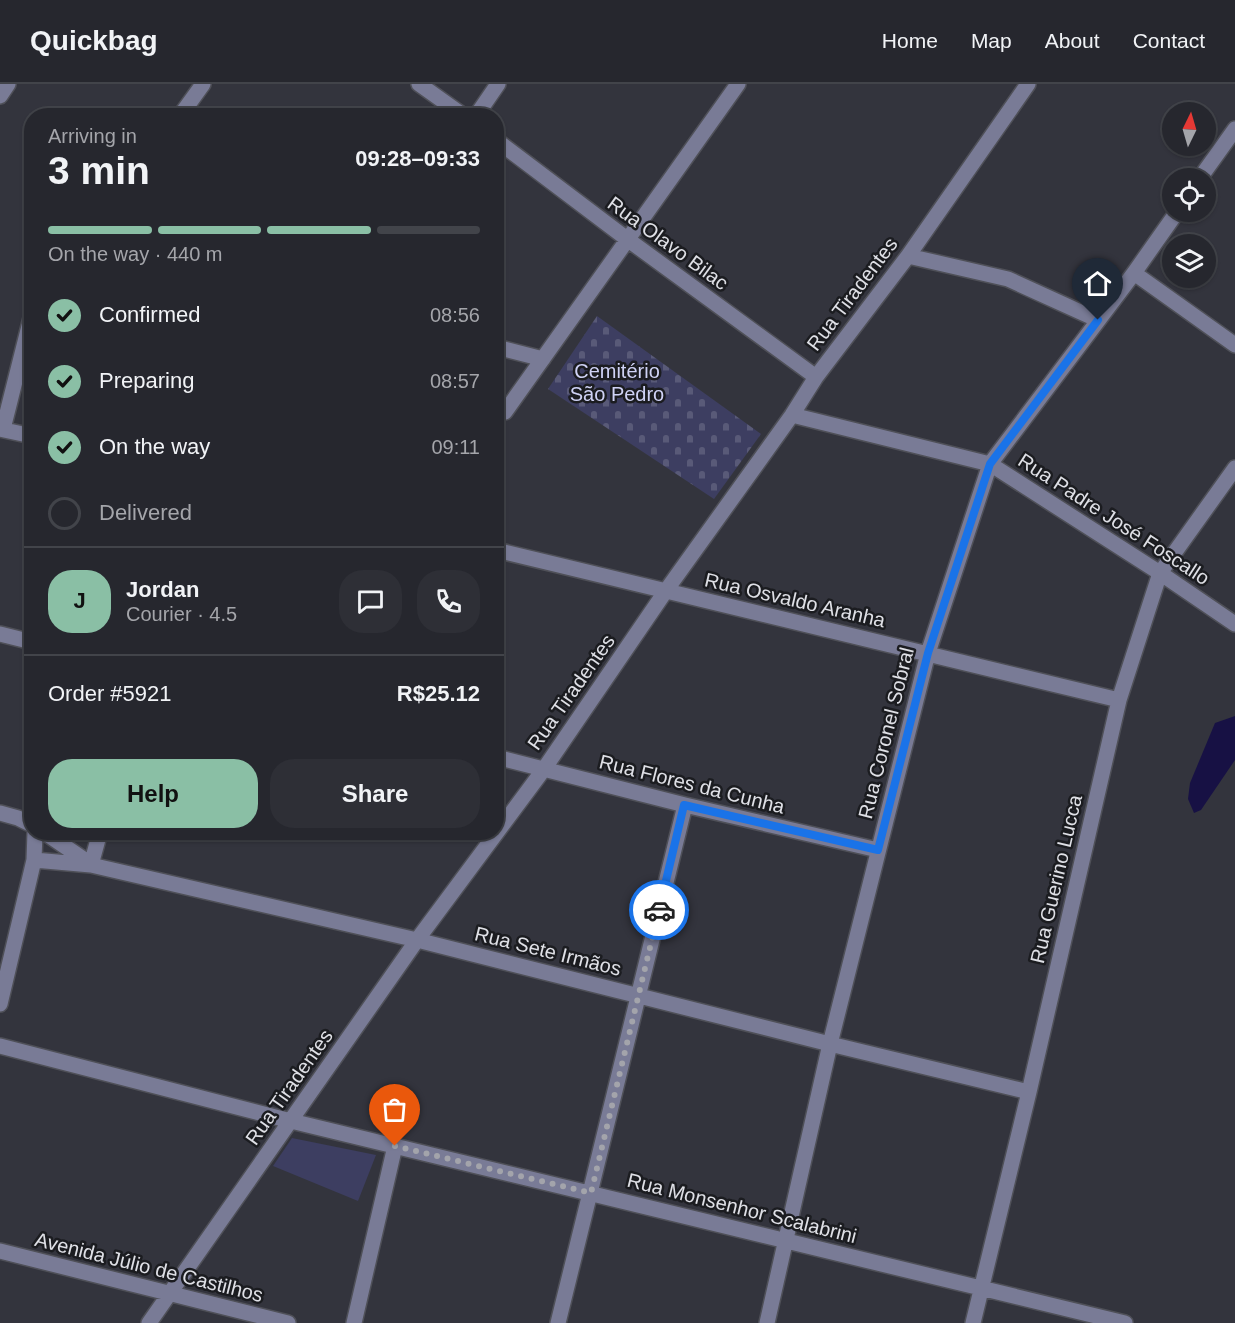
<!DOCTYPE html>
<html lang="en">
<head>
<meta charset="utf-8">
<style>
	:root { --surface:#26272e; --page:#2e2f36; --text:#f1f3f6; --muted:#a4a5aa; --line:#42444a; --accent:#8abfa5 }
	body { margin:0; font-family:Arial,sans-serif; background:var(--page); color:var(--text); height:100vh; display:flex; flex-direction:column; font-size:22px; white-space:nowrap }
	* { box-sizing:border-box; margin:0 }
	p { font-size:20px; color:var(--muted) }
	.icon { flex:none; width:33px; height:33px; fill:none; stroke:currentColor; stroke-width:2; stroke-linecap:round; stroke-linejoin:round }
	.map { position:relative; flex:1; overflow:hidden }
	.side { position:absolute; left:24px; top:24px; width:480px; height:732px; display:flex; flex-direction:column; background:var(--surface); border-radius:24px; box-shadow:0 2px 4px #0004,0 0 0 2px var(--line) }
	.side>* { flex:none }
	.needle { width:39px; rotate:5deg }
	.tools { position:absolute; left:1162px; top:18px; display:grid; gap:12px }
	.tools a { display:grid; place-items:center; width:54px; height:54px; border-radius:50%; background:var(--surface); box-shadow:0 2px 4px #0004,0 0 0 2px var(--line); font-size:30px }
	.pin { position:absolute; display:grid; place-items:center; width:51px; height:51px; color:#fff; margin:-62px -26px; border-radius:50% 50% 50% 0; rotate:-45deg; box-shadow:0 0 6px #0007 }
	.pin .icon { rotate:45deg }
	.courier { position:absolute; display:grid; place-items:center; width:60px; height:60px; margin:-30px; border:4px solid #1a73e8; border-radius:50%; background:#fff; color:#222; box-shadow:0 2px 8px #0007 }
	.overview em { font-style:normal; font-weight:700 }
	.overview div { display:flex; flex-direction:column-reverse }
	.overview { display:flex; align-items:center; justify-content:space-between; height:102px; padding:0 24px }
	h1 { font-size:39px; font-weight:700; line-height:45px }
	.bar { display:grid; grid-template-columns:repeat(4,1fr); gap:9px 6px; align-content:center; height:72px; padding:0 24px }
	.bar i { height:8px; border-radius:4px; background:var(--line) }
	.bar .current { background:var(--accent) }
	.bar p { grid-column:span 4 }
	.line { display:flex; align-items:center; gap:15px; padding:0 24px; border-top:2px solid var(--line) }
	.line div { flex:1 }
	.round { display:grid; place-items:center; flex:none; width:63px; height:63px; border-radius:24px; background:var(--page) }
	ol { padding:0 24px; list-style:none }
	li { display:flex; align-items:center; gap:18px; height:66px }
	li p { margin-inline-start:auto }
	li .icon { padding:6px; border-radius:50%; background:var(--accent); color:#111; stroke-width:4 }
	li:last-child { color:var(--muted) }
	li i { width:33px; height:33px; border:3px solid var(--line); border-radius:50% }
	.action { display:flex; gap:12px; margin-top:auto; padding:12px 24px }
	.action a { flex:1; height:69px; border-radius:24px; background:var(--accent); color:#111; font-size:24px; font-weight:700; line-height:69px; text-align:center }
	.action a+a { background:var(--page); color:var(--text) }
	header { display:flex; align-items:center; gap:36px; box-sizing:border-box; height:84px; padding:0 30px; background:var(--surface); border-bottom:2px solid var(--line) }
	header strong { font-size:28px }
	nav { display:flex; gap:33px; margin-inline-start:auto; font-size:21px }
	.map>svg:first-child { display:block }
</style>
</head>
<body>
<header>
<strong>Quickbag</strong>
<nav><a>Home</a><a>Map</a><a>About</a><a>Contact</a></nav>
</header>
<div class="map">
<svg width="1235" height="1239" viewBox="0 0 1235 1239">
	<defs>
		<pattern id="cemetery-stones" width="16" height="16" patternUnits="userSpaceOnUse" patternTransform="scale(1.5)"><rect width="16" height="16" fill="#3d3e61"/><path d="M2 7V4a2 2 0 0 1 4 0v3zM10 15v-3a2 2 0 0 1 4 0v3z" fill="#595a78"/></pattern>
	</defs>
	<rect width="100%" height="100%" fill="#33343d"/>
	<path fill="#3d3e61" d="M292,1054L376,1071L358,1117L273,1082Z"/>
	<path fill="url(#cemetery-stones)" d="M597,232L761,350L714,415L548,305Z"/>
	<path fill="#171144" d="M1235,632V676L1201,726L1194,729L1188,715L1190,699L1215,639Z"/>
	<g fill="none" stroke-linecap="round" stroke-linejoin="round">
		<g stroke="#4f5058" stroke-width="18">
			<path id="minor" d="M419,0L464,32
				M0,12L8,0
				M180,32L203,0
				M476,32L498,0
				M496,56L627,155L816,293
				M1200,94L1235,45
				M908,172L1008,195L1098,236
				M1134,189L1235,261
				M496,263L543,275
				M505,328L738,0
				M792,331L990,380L1160,489L1235,540
				M0,345L32,352
				M3,345L32,230
				M496,466C704,518 912,565 1119,616
				M0,550L32,558
				M496,673L685,721L878,766
				M0,729L18,734L32,741
				M35,748L34,776L91,781L417,856L830,960L1029,1008
				M44,748L89,779
				M91,781L100,748
				M0,920L34,776
				M0,962L291,1037L1125,1239
				M0,1167L288,1239
				M149,1239L417,856L544,685L665,508L792,331L816,293L908,172L1028,0
				M354,1239L395,1062
				M558,1239L590,1109L685,721
				M767,1239L830,960L928,569L990,380L1134,189L1177,128
				M973,1239L1029,1008L1119,616L1160,489L1235,384"/>
		</g>
		<use href="#minor" stroke="#797b96" stroke-width="15"/>
	</g>
	<g fill="none" stroke-linecap="round" stroke-linejoin="round">
		<path stroke="#a3a4ab" stroke-width="6" stroke-dasharray="0 10.8" d="M395,1062L591,1109L659,826"/>
		<path stroke="#1a73e8" stroke-width="8" d="M659,826L684,721L878,766L928,569L990,380L1098,236"/>
	</g>
	<g text-anchor="middle" dominant-baseline="central" stroke-width="5" stroke-linejoin="round" paint-order="stroke">
		<g font-size="20" fill="#dfe0e6" stroke="#1b1c20">
			<text transform="translate(668 159) rotate(36)">Rua Olavo Bilac</text>
			<text transform="translate(852 210) rotate(-53)">Rua Tiradentes</text>
			<text transform="translate(1114 435) rotate(33)">Rua Padre José Foscallo</text>
			<text transform="translate(795 516) rotate(13)">Rua Osvaldo Aranha</text>
			<text transform="translate(571 608) rotate(-55)">Rua Tiradentes</text>
			<text transform="translate(886 649) rotate(-76)">Rua Coronel Sobral</text>
			<text transform="translate(692 700) rotate(14)">Rua Flores da Cunha</text>
			<text transform="translate(1056 795) rotate(-77)">Rua Guerino Lucca</text>
			<text transform="translate(548 867) rotate(14)">Rua Sete Irmãos</text>
			<text transform="translate(289 1003) rotate(-55)">Rua Tiradentes</text>
			<text transform="translate(742 1124) rotate(14)">Rua Monsenhor Scalabrini</text>
			<text transform="translate(149 1183) rotate(14)">Avenida Júlio de Castilhos</text>
		</g>
		<g font-size="20" fill="#cfd2f5" stroke="#1b1c20">
			<text x="617" y="287">Cemitério<tspan x="617" dy="23">São Pedro</tspan></text>
		</g>
	</g>
</svg>
<div class="tools">
<a><svg class="needle" viewBox="-14 -14 28 28"><path d="M0-13l5 13h-10z" fill="#e53935"/><path d="M0 13l5-13h-10z" fill="#a4a5aa"/></svg></a>
<a><svg class="icon" aria-label="locate" viewBox="0 0 24 24"><circle cx="12" cy="12" r="6"/><path d="M12 2v4M12 18v4M2 12h4M18 12h4"/></svg></a>
<a><svg class="icon" aria-label="layers" viewBox="0 0 24 24"><path d="M12 4l9 5-9 5-9-5zM3 14l9 5 9-5"/></svg></a>
</div>
<div class="pin" style="left:395px;top:1062px;background:#ea580c"><svg class="icon" aria-label="bag" viewBox="0 0 24 24"><path d="M5 8h14l-1 12H6zM9 8a3 3 0 0 1 6 0"/></svg></div>
<div class="pin" style="left:1098px;top:236px;background:#1f2937"><svg class="icon" aria-label="home" viewBox="0 0 24 24"><path d="M3 11l9-7 9 7M6 9v11h12V9"/></svg></div>
<div class="courier" style="left:659px;top:826px"><svg class="icon" aria-label="car" viewBox="0 0 24 24"><path d="M5 17H2v-5l4-1 3-4h7l3 4 3 1v5h-3M9 17h6M6 11h13"/><circle cx="7" cy="17" r="2"/><circle cx="17" cy="17" r="2"/></svg></div>
<section class="side">
<div class="overview"><div><h1>3 min</h1><p>Arriving in</p></div><em>09:28–09:33</em></div>
<div class="bar"><i class="current"></i><i class="current"></i><i class="current"></i><i></i><p>On the way · 440 m</p></div>
<ol>
<li><svg class="icon" aria-label="check" viewBox="0 0 24 24"><path d="M5 12l5 5 9-10"/></svg>Confirmed<p>08:56</p></li>
<li><svg class="icon" aria-label="check" viewBox="0 0 24 24"><path d="M5 12l5 5 9-10"/></svg>Preparing<p>08:57</p></li>
<li><svg class="icon" aria-label="check" viewBox="0 0 24 24"><path d="M5 12l5 5 9-10"/></svg>On the way<p>09:11</p></li>
<li><i></i>Delivered</li>
</ol>
<div class="line" style="height:108px"><b class="round" style="background:var(--accent);color:#111">J</b><div><b>Jordan</b><p>Courier · 4.5</p></div><a class="round"><svg class="icon" aria-label="chat" viewBox="0 0 24 24"><path d="M4 5h16v11H9l-5 4z"/></svg></a><a class="round"><svg class="icon" aria-label="phone" viewBox="0 0 24 24"><path d="M5 4h4l2 5-3 2q2 4 5 5l2-3 5 2v4C11 20 4 13 5 4z"/></svg></a></div>
<div class="line" style="height:78px"><div>Order #5921</div><b>R$25.12</b></div>
<div class="action"><a>Help</a><a>Share</a></div>
</section>
</div>
</body>
</html>
